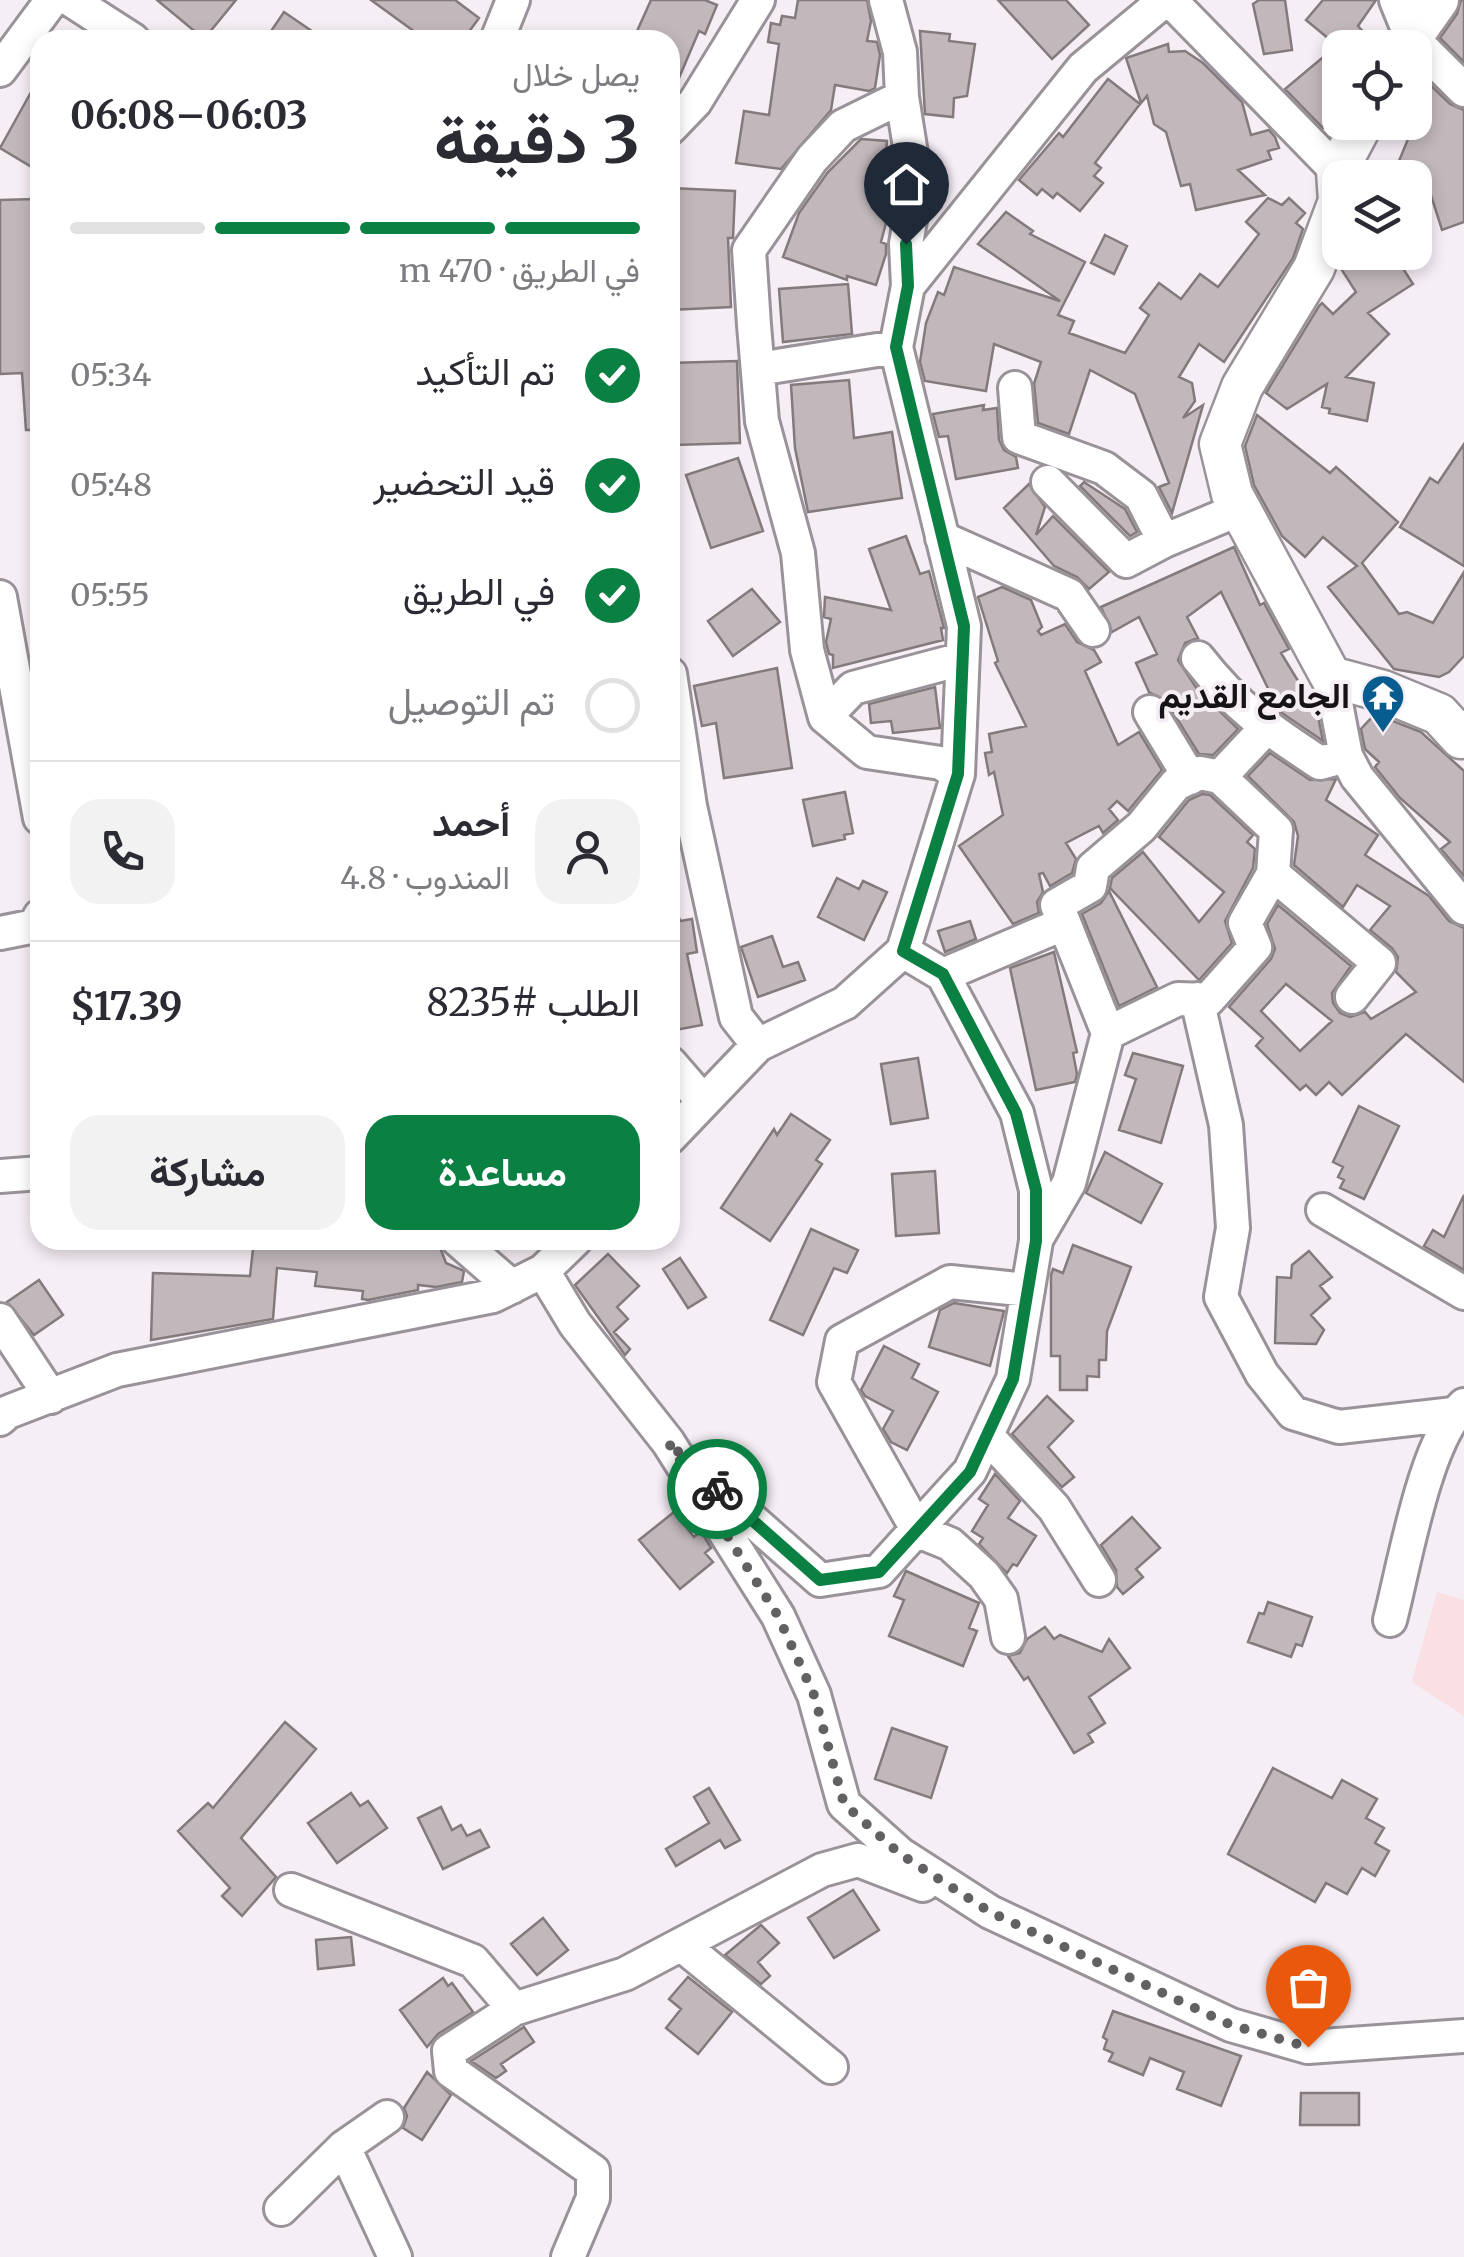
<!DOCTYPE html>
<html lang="ar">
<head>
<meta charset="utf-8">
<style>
	:root { --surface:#fff; --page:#f2f2f3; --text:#2b2b33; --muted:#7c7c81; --line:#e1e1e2; --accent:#0b8043 }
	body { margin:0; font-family:Merriweather,Vazirmatn,serif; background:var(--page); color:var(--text); direction:rtl; height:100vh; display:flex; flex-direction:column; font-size:38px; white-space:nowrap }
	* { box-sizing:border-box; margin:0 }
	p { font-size:32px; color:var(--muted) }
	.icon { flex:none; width:55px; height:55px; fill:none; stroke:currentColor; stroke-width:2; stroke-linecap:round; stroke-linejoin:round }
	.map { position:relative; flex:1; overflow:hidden; direction:ltr }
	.drawer { position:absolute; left:30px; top:30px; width:650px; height:1220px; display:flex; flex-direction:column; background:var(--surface); border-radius:30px; box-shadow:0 5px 15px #0003; direction:rtl }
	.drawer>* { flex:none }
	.fabs { position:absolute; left:1322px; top:30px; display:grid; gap:20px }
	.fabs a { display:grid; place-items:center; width:110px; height:110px; border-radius:20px; background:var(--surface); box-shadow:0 5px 15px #0003; font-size:50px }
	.pin { position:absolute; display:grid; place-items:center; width:85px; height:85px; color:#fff; margin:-102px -42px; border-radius:50% 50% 50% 0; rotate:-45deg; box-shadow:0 0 10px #0007 }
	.pin .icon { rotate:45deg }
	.courier { position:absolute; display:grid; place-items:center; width:100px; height:100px; margin:-50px; border:8px solid #0b8043; border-radius:50%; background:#fff; color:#222; box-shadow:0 2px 12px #0007 }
	.headline em { font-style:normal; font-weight:700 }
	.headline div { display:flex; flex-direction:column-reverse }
	.headline { display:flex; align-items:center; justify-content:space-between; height:170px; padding:0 40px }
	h1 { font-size:65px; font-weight:700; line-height:75px }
	.bar { display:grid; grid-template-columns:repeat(4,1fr); gap:15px 10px; align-content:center; height:120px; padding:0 40px }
	.bar i { height:12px; border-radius:8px; background:var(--line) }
	.bar .on { background:var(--accent) }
	.bar p { grid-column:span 4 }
	.line { display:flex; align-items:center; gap:25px; padding:0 40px; border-top:2px solid var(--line) }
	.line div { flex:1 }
	.round { display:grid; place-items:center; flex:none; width:105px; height:105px; border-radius:30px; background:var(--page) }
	ol { padding:0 40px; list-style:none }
	li { display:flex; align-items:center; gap:30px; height:110px }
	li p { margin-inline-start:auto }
	li .icon { padding:10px; border-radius:50%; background:var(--accent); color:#fff; stroke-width:4 }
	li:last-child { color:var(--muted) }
	li i { width:55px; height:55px; border:5px solid var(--line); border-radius:50% }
	.action { display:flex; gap:20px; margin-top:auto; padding:20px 40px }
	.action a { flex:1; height:115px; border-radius:30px; background:var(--accent); color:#fff; font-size:40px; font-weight:700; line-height:115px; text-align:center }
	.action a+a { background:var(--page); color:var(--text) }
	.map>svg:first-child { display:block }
</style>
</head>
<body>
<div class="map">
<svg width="1464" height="2257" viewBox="0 0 1464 2257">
	<rect width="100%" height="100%" fill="#f5eef5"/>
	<path fill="#fadfe3" d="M1437,1592L1464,1600V1716L1412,1682Z"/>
	<path fill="#c2b8bb" stroke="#837a7c" stroke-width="2.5" fill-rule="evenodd" d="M157,0H236L204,39Z
		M371,0H455L479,18L463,40H426Z
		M651,0H705L717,5L705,34L699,31L670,99V40H633Z
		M798,0H867L871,21L867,41L877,42L880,55L875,88L869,91L835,85L831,110L781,169L736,163L744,111L769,115L779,44L768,42L771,23L780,25L782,16L795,18Z
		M998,0H1066L1089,25L1052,59Z
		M1259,0H1285L1292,50L1264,54L1253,4Z
		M1323,0H1376L1358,26L1370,39L1335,44L1306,20Z
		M1461,0H1464V62L1440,38L1457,14Z
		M284,12L325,40H265Z
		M920,31L950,34L949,41L975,44L967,96L954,98L953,117L925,114Z
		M1340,43V115L1323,128L1285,89Z
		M1168,44L1169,52L1185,51L1203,63L1242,102L1251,135L1269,130L1275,137L1279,148L1268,151L1271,159L1238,170L1265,195L1196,210L1190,184L1181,186L1166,132L1154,124L1147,96L1141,103L1126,58Z
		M40,76V172L0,148Z
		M1108,79L1140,104L1095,163L1101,168L1094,176L1103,183L1080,211L1057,193L1053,198L1042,189L1037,195L1019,180L1059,133L1063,137Z
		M1424,79L1450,104L1464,110V222L1442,230L1429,189L1415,221V178H1392L1415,122V104Z
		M861,139L887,141L885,164H892L896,185L881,242L886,244V254L876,285L847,276V280L783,257L799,213L828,172Z
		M670,188L735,191L733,238H728L731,307L670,310Z
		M1268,198L1282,205L1289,198L1305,213L1296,223L1303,229L1293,258L1224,362L1199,344L1179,377L1192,383L1195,401L1183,418L1203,405L1172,513L1159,487L1169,483L1135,394L1090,370L1069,434L1038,423L1034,384L1041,362L994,344L986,391L925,381L920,362L926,323L938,292L944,295L954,267L1060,301L978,244L1006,212L1033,231L1030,234L1085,262L1058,315L1074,321L1069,333L1125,353L1149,315L1140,308L1159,283L1181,299L1200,274L1218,287L1259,234L1246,222Z
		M34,199L40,303V430H26L22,373L0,374V200Z
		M1105,235L1127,246L1114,274L1091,263Z
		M1345,252H1404L1400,264L1413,284L1368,313L1389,334L1346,377L1374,383L1367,421L1329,413L1330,409L1322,407L1327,384L1287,409L1266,393L1319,306L1322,303L1333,314L1356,292L1340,267Z
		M848,284L852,334L783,342L779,289Z
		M737,361L740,443L674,445L670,363Z
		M849,380L854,438L892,432L902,498L808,512L795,448L791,385Z
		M984,405L983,410L997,408L999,440L1004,450L1016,457L1018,468L956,479L948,436L939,437L933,414Z
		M1257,415L1330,473L1336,467L1398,522L1362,563L1399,614L1407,612L1433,623L1464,572V656L1449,672L1439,677L1394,669L1328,587L1357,566L1323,537L1305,557L1282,536L1254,485L1245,446Z
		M1464,444V566L1400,527L1430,478L1438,483Z
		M738,458L763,531L711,548L686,475Z
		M1084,482L1125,509L1137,532L1130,536L1080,486Z
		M1029,484L1045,507L1036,535L1053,516L1109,572L1089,589L1077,577L1054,566L1004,508Z
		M906,536L920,574L929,571L944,628H941L943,640L833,668V655L829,654L826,642L831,619L824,617L825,597L891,610L869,549Z
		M1234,547L1260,605L1264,603L1289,649L1281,653L1317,712L1323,741L1279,711L1221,592L1187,617L1198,638L1185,643L1178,660L1197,689L1238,729L1213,755L1199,754L1166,701L1149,692L1136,663L1157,654L1139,617L1112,632L1101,607Z
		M1002,587L1031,600L1042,627L1038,631L1041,635L1065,624L1077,642L1094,650L1101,662L1085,671L1118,745L1139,732L1162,770L1128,811L1117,801L1109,809L1118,820L1103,833L1099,826L1066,843L1076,859L1072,873L1050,886L1043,873L1039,874L1043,892L1037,902L1039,913L1013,924L959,846L1003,815L994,772L989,775L985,753L992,752L989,734L1026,726L995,663L998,661L978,597Z
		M752,589L780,622L733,656L708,621Z
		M777,668L792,768L724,778L716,723L702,726L694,686Z
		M935,687L940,728L893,733L891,721L871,723L869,704Z
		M1375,714L1421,732L1464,771V876L1441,849L1450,842L1400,798L1375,767L1379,762L1365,749L1361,729Z
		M1270,753L1310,780L1336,779L1326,800L1378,835L1365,855L1429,896L1449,921L1464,928V1082L1406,1034L1342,1095L1329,1082L1316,1095L1306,1085L1300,1090L1256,1046L1263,1038L1229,1007L1271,959L1275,949L1267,924L1278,905L1351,966L1332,993L1333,1003L1340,1013L1350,1017L1365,1012L1371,1019L1416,992L1396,972L1398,957L1392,948L1370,930L1390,906L1357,885L1343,907L1294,865L1298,836L1294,822L1248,776ZM1286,984L1332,1021L1300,1051L1261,1011Z
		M845,792L853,833L844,835L845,839L813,846L803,800Z
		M1202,794L1210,795L1253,835L1247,842L1255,849L1253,868L1225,921L1232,943L1199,980L1110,888L1112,878L1143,852L1199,922L1224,892L1159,837L1189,800Z
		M837,878L859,889L863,881L887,892L864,940L818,917Z
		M1109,891L1157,987L1119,1006L1082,914L1101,903Z
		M678,914L680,921L692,919L697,952L687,954L702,1025L670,1031V915Z
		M970,921L976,939L945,952L938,931Z
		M772,936L783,967L798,962L805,980L758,997L741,947Z
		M1054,952L1077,1052L1073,1053L1077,1074L1075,1082L1036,1090L1010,968Z
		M1133,1053L1183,1066L1161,1143L1119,1130L1136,1079L1125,1075Z
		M918,1058L928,1118L891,1124L881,1064Z
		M1359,1106L1399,1126L1364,1199L1340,1188L1344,1180L1338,1177L1343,1167L1333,1162Z
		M791,1114L830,1140L816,1160L822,1164L770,1241L721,1208L774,1129L777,1135Z
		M1105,1152L1162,1184L1141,1223L1086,1193Z
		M935,1171L939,1233L896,1236L892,1174Z
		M1464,1195V1270L1424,1246L1433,1230L1444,1237Z
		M811,1229L858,1250L847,1273L834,1268L803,1335L770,1320Z
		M254,1240H395L439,1245L446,1263L464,1271L462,1282L436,1287L418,1285V1290L368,1300L362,1299L363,1291L315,1286L317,1272L277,1268L273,1319L151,1340L153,1273L250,1276Z
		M1073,1245L1131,1267L1107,1331L1106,1360H1099V1377L1087,1376V1390H1060V1356H1051V1275L1053,1269L1063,1273Z
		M1309,1251L1332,1277L1320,1286L1330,1298L1311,1315L1324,1330L1316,1344L1275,1343L1277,1277L1291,1278L1292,1265Z
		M608,1254L639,1286L617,1307L628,1319L614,1332L630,1349L625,1355L575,1285Z
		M680,1258L706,1297L688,1308L663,1269Z
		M39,1280L63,1315L34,1335L7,1302Z
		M954,1303L1004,1311L990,1366L929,1347L940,1310Z
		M884,1346L919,1364L912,1378L938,1392L907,1450L891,1442L883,1429L893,1411L865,1396L861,1390Z
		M1047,1396L1073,1421L1048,1447L1074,1477L1062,1487L1012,1434Z
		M995,1474L1020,1501L1008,1518L1036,1536L1017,1566L1013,1564L1007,1573L979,1544L983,1538L972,1531L988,1505L979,1499Z
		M674,1512L694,1537L701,1531L711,1548L705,1553L713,1562L680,1589L639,1540Z
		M1132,1517L1160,1548L1136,1569L1143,1577L1123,1594L1117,1587L1116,1570L1101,1545Z
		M906,1571L979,1603L969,1628L977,1631L963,1666L889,1636L904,1600L894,1596Z
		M1268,1602L1312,1617L1302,1646L1296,1644L1291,1657L1248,1642L1259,1613L1264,1614Z
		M1045,1627L1054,1639L1060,1635L1102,1652L1109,1639L1130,1668L1089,1697L1105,1723L1088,1734L1093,1742L1074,1753L1028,1677L1024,1680L1008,1656L1020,1653L1027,1639Z
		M285,1722L316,1749L241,1838L276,1877L242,1916L222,1896L230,1888L178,1831L208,1803L213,1808Z
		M892,1728L947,1747L931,1798L875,1779Z
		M1273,1768L1332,1798L1342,1780L1377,1799L1366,1818L1384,1828L1375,1843L1389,1851L1375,1876L1362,1868L1347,1894L1326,1883L1315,1902L1228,1854Z
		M709,1788L740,1840L725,1848L720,1840L676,1866L666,1849L709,1823L694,1797Z
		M351,1793L360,1806L368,1801L387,1828L337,1863L308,1823Z
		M441,1807L452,1830L461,1825L467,1836L480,1830L489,1847L443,1869L418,1818Z
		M853,1890L879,1930L834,1958L808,1918Z
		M543,1918L568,1950L537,1975L511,1944Z
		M761,1925L779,1943L758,1962L770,1976L761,1984L725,1955Z
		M351,1937L354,1965L318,1969L316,1940Z
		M688,1977L732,2012L698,2054L666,2028L681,2009L669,1999Z
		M443,1978L448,1986L452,1983L473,2012L438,2034L427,2047L400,2010Z
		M1113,2011L1241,2056L1221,2106L1177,2089L1184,2072L1150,2058L1143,2075L1109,2061L1113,2053L1104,2049L1107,2040L1103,2037Z
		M524,2027L534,2042L501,2064L506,2071L496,2078L471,2061Z
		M427,2072L451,2095L422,2140L403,2128L407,2116L404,2108Z
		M1301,2093H1359V2125H1300Z"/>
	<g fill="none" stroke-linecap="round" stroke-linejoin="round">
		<g stroke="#999399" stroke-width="38">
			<path id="minor" d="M71,0L133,40
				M886,0L900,52L902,97L916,185L906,244L908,286
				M1396,0L1411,37L1464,90
				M497,40L513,0
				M0,70L52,0
				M902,97L843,126L812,159L749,250L754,325L762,421L798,553L807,650L825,717L867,752L941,763L958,774
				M670,128L695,102L758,0
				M758,369L896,347
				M1015,388L1019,437L1104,468L1141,496L1164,541L1240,509
				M1048,482L1126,561L1164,541
				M942,538L1069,595L1093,630
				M0,597L40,818
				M1198,658C1237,708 1268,729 1320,763L1346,756
				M670,674L690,806L736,1017L758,1045
				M1331,677L1346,756L1357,777L1464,908
				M1150,712L1190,778
				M825,717L853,688L962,659
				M1266,728L1220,777L1276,830L1273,874L1379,963L1352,997
				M0,933L35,926L40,916
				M943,975L1063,924
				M1197,999L1226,1125L1233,1228L1221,1297L1262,1374L1293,1413L1339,1427L1454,1414
				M1108,1033L1057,905L1090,886L1093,868L1141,827L1176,784L1200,773L1220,777
				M670,1063L702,1100
				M670,1137L758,1045L845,1003L903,951L958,774L964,626L896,347L908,286L1083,68L1159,5L1171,1L1337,171
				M0,1176L40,1173
				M1323,1210L1464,1293
				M1037,1238L1069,1183L1108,1033L1178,999L1208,1000L1255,947L1245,923L1273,874
				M458,1240L512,1287
				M543,1271L575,1324L668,1442L778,1616L814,1695L844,1804L900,1854L990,1912L1231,2025L1308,2047L1464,2036
				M0,1320L51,1397
				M0,1419L8,1412L117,1370L493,1296L543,1271L575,1240
				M987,1436L1054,1508L1099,1580
				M711,1484L820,1580L879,1571L970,1471L1013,1379L1036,1241V1190L1017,1113L943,975L903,951
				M1390,1620C1404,1567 1425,1439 1464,1405
				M1008,1637L1001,1599L984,1575L950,1544L918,1531L834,1382L842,1341L950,1282L1028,1290
				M291,1890L473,1961L514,2009L625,1974L822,1870L858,1860L923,1885
				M682,1945L831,2067
				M514,2009L449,2051L451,2071L593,2171V2198L568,2257
				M344,2147L387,2117
				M281,2209L344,2147L395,2257"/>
		</g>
		<g stroke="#999399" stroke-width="45">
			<path id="major" d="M1404,48L1438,0
				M1363,122L1337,171L1339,201L1314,268L1242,387L1220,444L1232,494L1331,677L1383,691L1439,714L1461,738L1464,731"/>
		</g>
		<use href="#minor" stroke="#fff" stroke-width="32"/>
		<use href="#major" stroke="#fff" stroke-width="40"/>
	</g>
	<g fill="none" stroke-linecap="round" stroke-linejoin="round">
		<path stroke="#636063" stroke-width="10" stroke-dasharray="0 18" d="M717,1489L668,1442L778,1616L814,1695L844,1804L900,1854L990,1912L1231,2025L1308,2047"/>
		<path stroke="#0b8043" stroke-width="12" d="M717,1489L820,1580L879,1572L970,1472L1013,1379L1036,1241V1190L1016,1113L943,974L903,951L958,774L964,626L896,347L908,286L906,244"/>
	</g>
	<defs>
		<g id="temple-pin" transform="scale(2.25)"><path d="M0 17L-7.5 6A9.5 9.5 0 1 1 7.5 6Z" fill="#075d8f" stroke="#f5eef5"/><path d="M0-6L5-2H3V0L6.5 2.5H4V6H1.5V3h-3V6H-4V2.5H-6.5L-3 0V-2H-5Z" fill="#fff"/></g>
	</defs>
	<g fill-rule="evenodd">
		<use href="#temple-pin" x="1383" y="696"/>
	</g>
	<g text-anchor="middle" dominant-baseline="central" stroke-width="8" stroke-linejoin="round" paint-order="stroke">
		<g font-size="35" font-weight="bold" fill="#151315" stroke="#f5eef5" text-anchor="end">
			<text x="1350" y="696">الجامع القديم</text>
		</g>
	</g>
</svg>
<div class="fabs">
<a><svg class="icon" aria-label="locate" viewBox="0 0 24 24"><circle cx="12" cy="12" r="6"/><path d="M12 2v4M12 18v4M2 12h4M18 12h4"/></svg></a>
<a><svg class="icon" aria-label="layers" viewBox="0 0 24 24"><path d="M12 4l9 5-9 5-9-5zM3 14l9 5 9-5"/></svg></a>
</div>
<div class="pin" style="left:1308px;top:2047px;background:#ea580c"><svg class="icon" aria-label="bag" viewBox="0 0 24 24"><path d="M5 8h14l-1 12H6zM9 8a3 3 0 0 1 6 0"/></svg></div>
<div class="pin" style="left:906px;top:244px;background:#1f2937"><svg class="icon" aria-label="home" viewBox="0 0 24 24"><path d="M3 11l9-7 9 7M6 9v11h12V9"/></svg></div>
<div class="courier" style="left:717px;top:1489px"><svg class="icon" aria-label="bike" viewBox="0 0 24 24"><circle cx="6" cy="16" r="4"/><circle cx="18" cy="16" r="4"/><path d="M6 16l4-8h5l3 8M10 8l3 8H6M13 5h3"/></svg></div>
<section class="drawer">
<div class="headline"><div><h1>3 دقيقة</h1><p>يصل خلال</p></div><em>06:03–06:08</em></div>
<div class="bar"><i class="on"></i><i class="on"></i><i class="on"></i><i></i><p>في الطريق · 470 m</p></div>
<ol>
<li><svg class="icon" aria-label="check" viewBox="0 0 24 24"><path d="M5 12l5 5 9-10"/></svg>تم التأكيد<p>05:34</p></li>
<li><svg class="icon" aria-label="check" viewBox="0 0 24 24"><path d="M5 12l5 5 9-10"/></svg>قيد التحضير<p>05:48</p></li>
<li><svg class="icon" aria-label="check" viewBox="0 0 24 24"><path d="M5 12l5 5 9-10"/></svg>في الطريق<p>05:55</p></li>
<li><i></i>تم التوصيل</li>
</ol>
<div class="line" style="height:180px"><a class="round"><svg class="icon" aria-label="person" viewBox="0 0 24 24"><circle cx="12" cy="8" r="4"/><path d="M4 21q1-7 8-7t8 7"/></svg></a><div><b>أحمد</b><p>المندوب · 4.8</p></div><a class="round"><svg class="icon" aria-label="phone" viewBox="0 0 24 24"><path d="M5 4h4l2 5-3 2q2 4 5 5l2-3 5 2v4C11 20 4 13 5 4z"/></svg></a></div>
<div class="line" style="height:130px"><div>الطلب #8235</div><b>$17.39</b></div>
<div class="action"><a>مساعدة</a><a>مشاركة</a></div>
</section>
</div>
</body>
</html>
